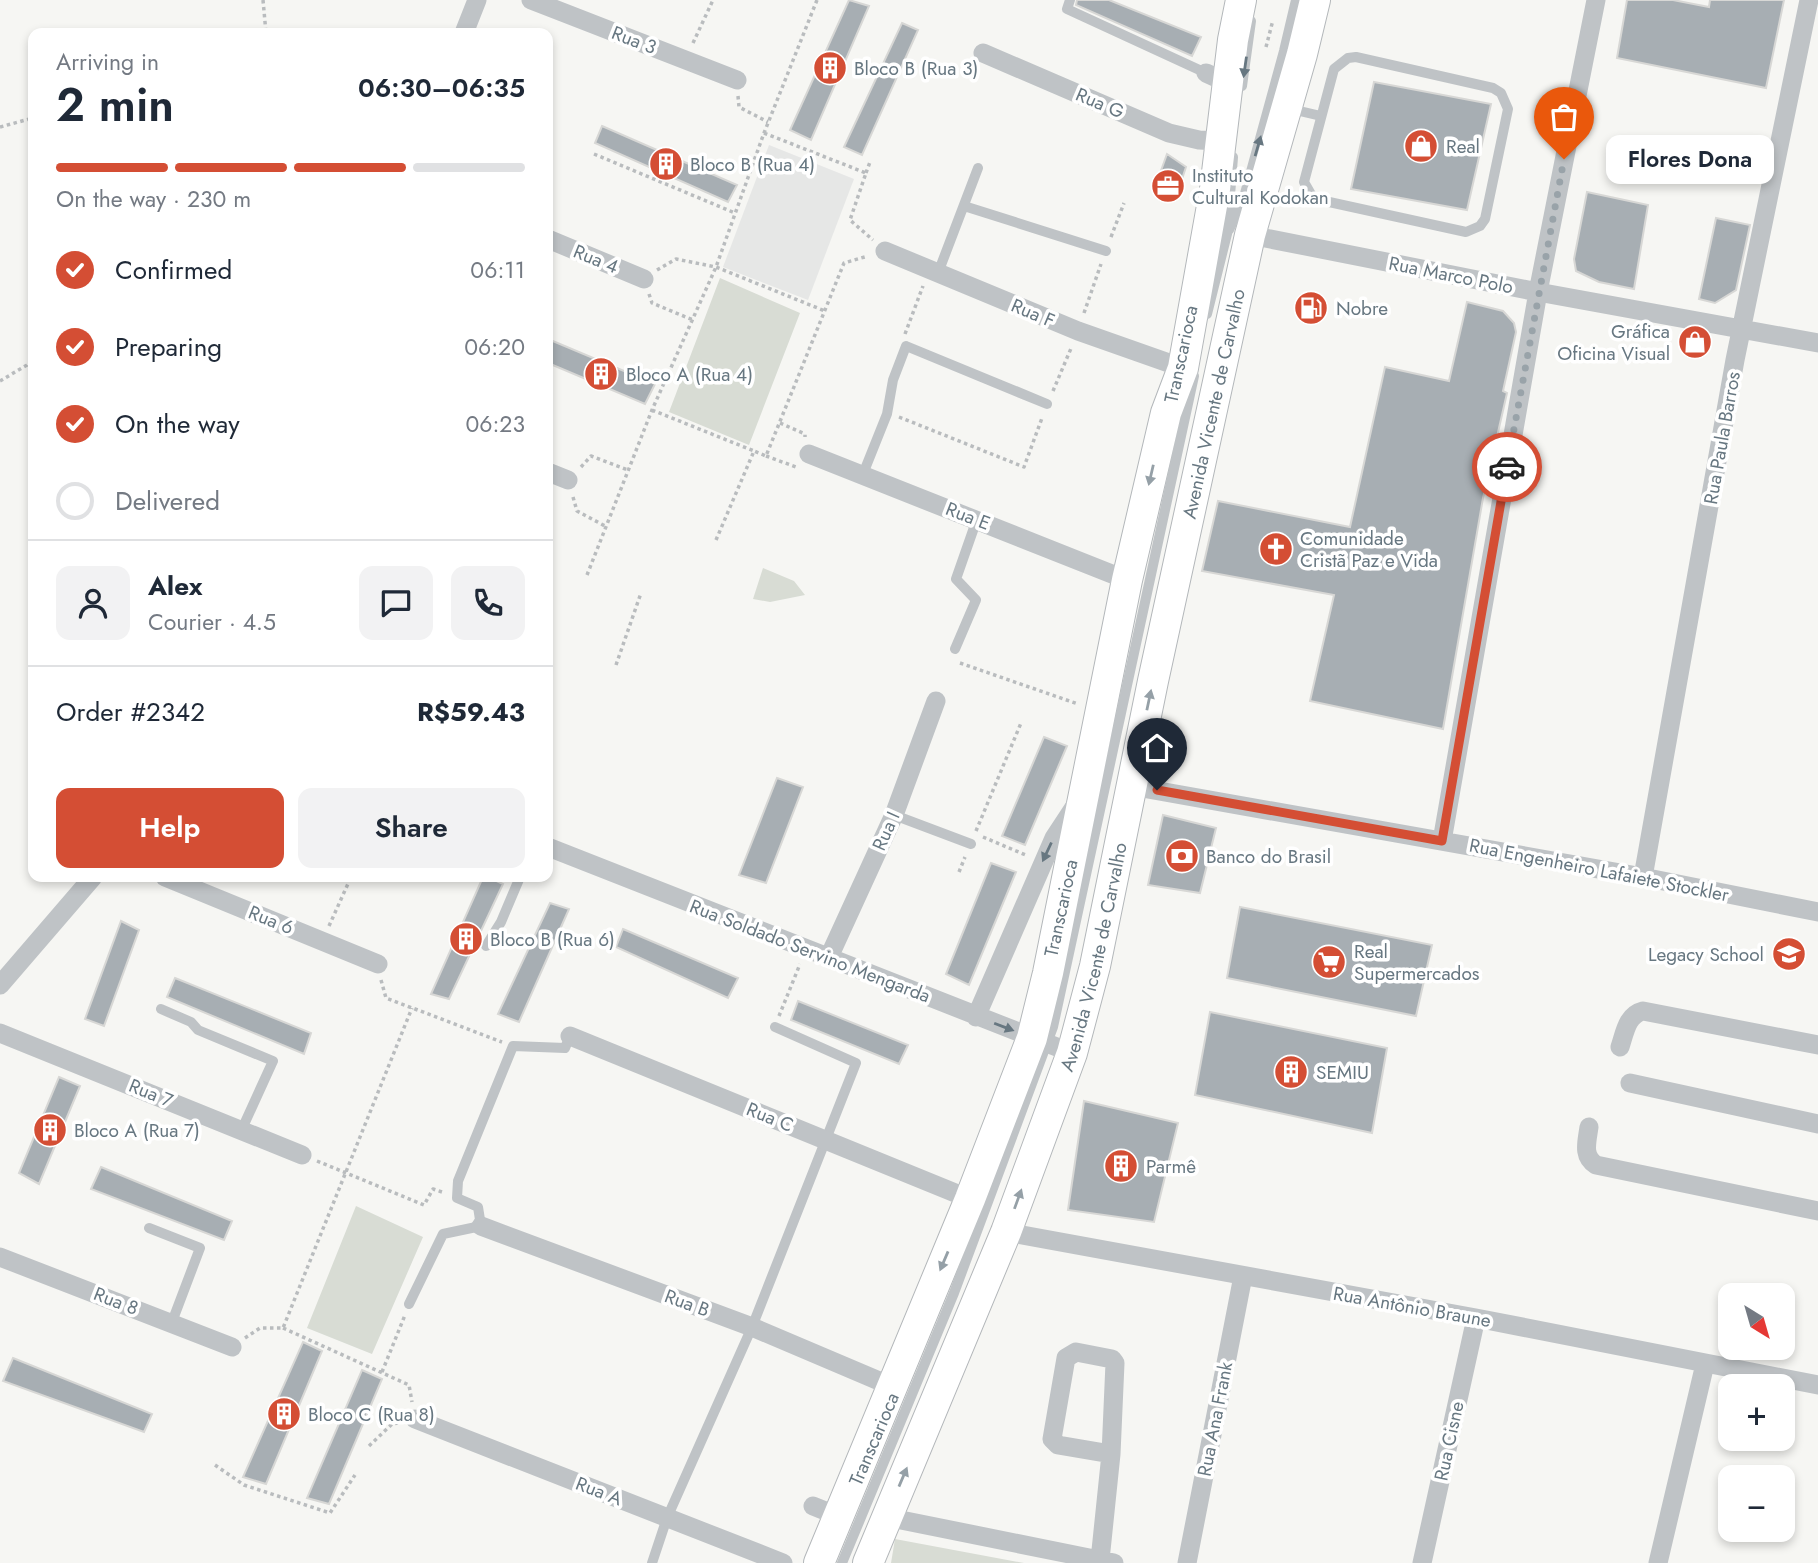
<!DOCTYPE html>
<html lang="en">
<head>
<meta charset="utf-8">
<style>
	:root { --surface:#fff; --page:#f2f2f3; --text:#1f2937; --muted:#747a83; --line:#e0e1e3; --accent:#d44e34 }
	body { margin:0; font-family:Jost,sans-serif; background:var(--page); color:var(--text); height:100vh; display:flex; flex-direction:column; font-size:26px; white-space:nowrap }
	* { box-sizing:border-box; margin:0 }
	p { font-size:23px; color:var(--muted) }
	.icon { flex:none; width:38px; height:38px; fill:none; stroke:currentColor; stroke-width:2; stroke-linecap:round; stroke-linejoin:round }
	.map { position:relative; flex:1; overflow:hidden }
	.drawer { position:absolute; left:28px; top:28px; width:525px; height:854px; display:flex; flex-direction:column; background:var(--surface); border-radius:14px; box-shadow:0 4px 10px #0003 }
	.drawer>* { flex:none }
	.needle { width:46px; rotate:143deg }
	.tools { position:absolute; left:1718px; top:1283px; display:grid; gap:14px }
	.tools a { display:grid; place-items:center; width:77px; height:77px; border-radius:14px; background:var(--surface); box-shadow:0 4px 10px #0003; font-size:35px }
	.pin { position:absolute; display:grid; place-items:center; width:60px; height:60px; color:#fff; margin:-72px -30px; border-radius:50% 50% 50% 0; rotate:-45deg; box-shadow:0 0 7px #0007 }
	.pin .icon { rotate:45deg }
	.courier { position:absolute; display:grid; place-items:center; width:70px; height:70px; margin:-35px; border:5px solid #d44e34; border-radius:50%; background:#fff; color:#222; box-shadow:0 2px 9px #0007 }
	.bubble { position:absolute; height:49px; border-radius:14px; background:var(--surface); box-shadow:0 4px 10px #0003; font-size:23px; font-weight:600; line-height:49px; text-align:center }
	.head em { font-style:normal; font-weight:600 }
	.head div { display:flex; flex-direction:column-reverse }
	.head { display:flex; align-items:center; justify-content:space-between; height:119px; padding:0 28px }
	h1 { font-size:46px; font-weight:600; line-height:52px }
	.bar { display:grid; grid-template-columns:repeat(4,1fr); gap:10px 7px; align-content:center; height:84px; padding:0 28px }
	.bar i { height:9px; border-radius:5px; background:var(--line) }
	.bar .on { background:var(--accent) }
	.bar p { grid-column:span 4 }
	.line { display:flex; align-items:center; gap:18px; padding:0 28px; border-top:2px solid var(--line) }
	.line div { flex:1 }
	.round { display:grid; place-items:center; flex:none; width:74px; height:74px; border-radius:14px; background:var(--page) }
	ol { padding:0 28px; list-style:none }
	li { display:flex; align-items:center; gap:21px; height:77px }
	li p { margin-inline-start:auto }
	li .icon { padding:7px; border-radius:50%; background:var(--accent); color:#fff; stroke-width:4 }
	li:last-child { color:var(--muted) }
	li i { width:38px; height:38px; border:4px solid var(--line); border-radius:50% }
	.primary-button { display:flex; gap:14px; margin-top:auto; padding:14px 28px }
	.primary-button a { flex:1; height:80px; border-radius:14px; background:var(--accent); color:#fff; font-size:28px; font-weight:600; line-height:80px; text-align:center }
	.primary-button a+a { background:var(--page); color:var(--text) }
	.map>svg:first-child { display:block }
</style>
</head>
<body>
<div class="map">
<svg width="1818" height="1563" viewBox="0 0 1818 1563">
	<rect width="100%" height="100%" fill="#f6f6f3"/>
	<path fill="#e6e7e6" d="M769,145L854,179L808,300L723,267Z"/>
	<path fill="#d8dcd4" d="M720,278L800,313L749,445L669,412Z
		M763,568L794,581L805,595L770,602L753,599Z
		M356,1206L423,1237L372,1354L307,1328Z
		M895,1539L1024,1563H891Z"/>
	<path fill="#a7aeb3" stroke="#d7d7d5" stroke-width="2" d="M849,0L869,6L811,140L790,130Z
		M1077,0H1109L1201,37L1192,56L1076,5Z
		M1627,0H1673L1709,7L1710,0H1784L1766,88L1617,58Z
		M902,23L918,30L862,155L844,147Z
		M1374,82L1491,104L1467,210L1351,189Z
		M602,126L737,185L728,202L595,143Z
		M1167,154L1186,167L1176,197L1154,190Z
		M1587,192L1648,205L1634,289L1599,282L1576,271L1574,259Z
		M1716,218L1750,225L1736,290L1715,303L1699,299Z
		M1467,302L1503,311L1514,323L1516,332L1503,391L1507,393L1483,498L1443,729L1310,701L1334,595L1202,571L1218,501L1350,527L1385,367L1449,381Z
		M548,339L655,384L645,404L548,363Z
		M1044,737L1067,746L1025,845L1002,836Z
		M777,778L803,787L766,883L739,875Z
		M1163,815L1216,828L1200,893L1148,885Z
		M991,863L1016,872L969,985L946,974Z
		M483,877H488L503,884L449,999L431,994Z
		M550,903L569,909L519,1022L498,1014Z
		M1240,907L1432,945L1416,1016L1227,978Z
		M121,921L139,930L104,1026L85,1019Z
		M623,929L738,978L728,998L616,947Z
		M175,978L311,1033L304,1054L167,997Z
		M798,1001L908,1045L899,1064L791,1020Z
		M1210,1012L1387,1048L1372,1133L1195,1095Z
		M59,1077L80,1086L39,1184L19,1173Z
		M1084,1101L1178,1123L1154,1222L1068,1210Z
		M101,1167L232,1221L224,1240L91,1189Z
		M303,1342L322,1351L266,1484L243,1477Z
		M13,1358L152,1414L144,1432L3,1381Z
		M362,1370L382,1379L329,1504L307,1498Z"/>
	<g fill="none" stroke-linecap="round" stroke-linejoin="round">
		<g stroke="#b3b7ba" stroke-width="32">
			<g id="primary">
				<path d="M819,1563L970,1199L1032,1038L1048,973L1127,580L1166,413L1183,368L1215,189L1233,40L1241,0"/>
				<path id="s1" d="M868,1563L1006,1232L1072,1053L1095,966L1153,681L1250,235L1302,54L1315,0"/>
			</g>
		</g>
		<path stroke="#b9bcbe" stroke-width="3.5" stroke-dasharray="3.5 3.5" stroke-linecap="butt" d="M263,0L266,33
			M693,43L713,0
			M1266,47L1273,20
			M738,96L739,107L768,122
			M0,127L33,118
			M764,133L866,173L850,220L873,240
			M594,154L735,213
			M866,173L870,162
			M1111,237L1124,203
			M657,270L676,259L716,267L825,311
			M649,294L652,303L693,320
			M1084,313L1101,264
			M905,334L923,286
			M0,381L27,365L33,358
			M1053,391L1072,346
			M652,410L754,451
			M899,417L1024,467L1042,418
			M780,423L805,434V437
			M766,456L796,467
			M581,467L591,456L628,470
			M573,497L577,511L605,526
			M716,540L754,451L766,456L844,263L868,256
			M587,575L652,410L716,267L764,133L817,0
			M960,663L1078,704
			M616,665L641,593
			M976,831L1021,723
			M983,837L1028,856
			M959,872L965,857
			M408,877H412
			M329,926L351,877
			M381,980L386,998L502,1042
			M779,1016L800,964
			M317,1161L424,1205L433,1189L445,1193
			M283,1328L409,1385L412,1402
			M245,1338L260,1328H283L412,1008
			M382,1372L405,1315
			M369,1446L392,1424L398,1423
			M215,1465L244,1485L330,1513L355,1475"/>
		<path stroke="#bfc3c6" stroke-width="10" d="M1070,0L1067,9L1206,73
			M1356,57L1493,88L1501,93L1508,109L1485,219L1480,226L1466,232L1320,200L1312,196L1304,182L1334,69L1348,58Z
			M1242,86L1251,21
			M1291,109L1321,116
			M964,206L1106,251
			M1229,230L1244,197L1284,51L1296,0
			M938,273L978,168
			M1207,314L1227,234L1233,157
			M863,474L887,414L893,380L906,346L1047,404
			M955,649L976,600L956,579L977,519
			M894,815L971,844
			M486,946L501,922L520,877
			M161,1009L191,1022L198,1030L273,1061L242,1129
			M149,1228L200,1248L172,1322
			M409,1304L443,1234L481,1226L478,1207L457,1198L458,1181L513,1046L565,1048L570,1036
			M652,1563L667,1518L752,1327L856,1063L775,1027
			M842,1563L954,1293L1053,1027L1194,376"/>
		<path stroke="#bfc3c6" stroke-width="19" d="M531,0L737,80
			M464,33L477,0
			M983,53L1169,133L1199,140L1220,141
			M1206,73L1228,83
			M1250,235L1538,292L1818,343
			M548,239L644,279
			M885,251L1078,331L1183,368
			M809,454L1127,580
			M548,472L568,480
			M1131,786L1643,877L1818,912
			M1442,841L1538,292L1596,0
			M548,847L1072,1053
			M165,877L378,964
			M1643,877L1735,360L1809,0
			M829,957L894,815L936,701
			M0,985L93,877
			M976,1017L1054,838L1077,803
			M0,1033L302,1155
			M570,1036L970,1199
			M1620,1047C1625,1032 1627,1015 1643,1011L1818,1045
			M1630,1083L1818,1124
			M1589,1127C1587,1142 1582,1156 1596,1165L1818,1211
			M481,1226L752,1327L891,1386
			M1006,1232L1476,1318L1818,1385
			M0,1257L232,1347
			M415,1419L783,1563
			M813,1506L838,1516
			M886,1517L1114,1563
			M1100,1560L1111,1454L1058,1445L1052,1439L1066,1358L1076,1352L1112,1359L1115,1363L1111,1454
			M1187,1563L1243,1276
			M1422,1563L1476,1318
			M1658,1563L1705,1364"/>
		<use href="#primary" stroke="#fff" stroke-width="30"/>
	</g>
	<defs><path id="oneway-solid" d="M-6-.8H1V-3.2L6.5 0L1 3.2V.8H-6Z" transform="scale(1.75)"/></defs>
	<g fill="#677781">
		<use href="#oneway-solid" transform="translate(1245 67) rotate(98)"/>
		<use href="#oneway-solid" transform="translate(1258 146) rotate(-74)"/>
		<use href="#oneway-solid" transform="translate(1047 852) rotate(115)"/>
		<use href="#oneway-solid" transform="translate(1004 1027) rotate(21)"/>
	</g>
	<g fill="#95a0a7">
		<use href="#oneway-solid" transform="translate(1151 475) rotate(103)"/>
		<use href="#oneway-solid" transform="translate(1149 700) rotate(-78)"/>
		<use href="#oneway-solid" transform="translate(1018 1199) rotate(-70)"/>
		<use href="#oneway-solid" transform="translate(944 1261) rotate(113)"/>
		<use href="#oneway-solid" transform="translate(903 1477) rotate(-67)"/>
	</g>
	<g fill="none" stroke-linecap="round" stroke-linejoin="round">
		<path stroke="#99a3a9" stroke-width="7" stroke-dasharray="0 12.6" d="M1507,467L1564,159"/>
		<path stroke="#d44e34" stroke-width="9" d="M1157,790L1442,841L1507,467"/>
	</g>
	<defs>
		<g id="building-disc" transform="scale(1.75)"><circle r="9.5" fill="#d44e34" stroke="#fff"/><path d="M-4-6H4V6H1V3H-1V6H-4ZM-2.5-4.3h1.7v1.8h-1.7ZM.8-4.3h1.7v1.8H.8ZM-2.5-1h1.7V.8h-1.7ZM.8-1h1.7V.8H.8Z" fill="#fff"/></g>
		<g id="shop-disc" transform="scale(1.75)"><circle r="9.5" fill="#d44e34" stroke="#fff"/><path d="M-5-2.5h2.3a2.7 3.5 0 0 1 5.4 0H5L5.5 6h-11ZM-1.5-2.5h3a1.5 2.3 0 0 0-3 0Z" fill="#fff"/></g>
		<g id="office-disc" transform="scale(1.75)"><circle r="9.5" fill="#d44e34" stroke="#fff"/><path d="M-6-3h4V-5.5h4V-3h4V5H-6ZM-1-4.5V-3h2v-1.5ZM-6 0V1H6V0Z" fill="#fff"/></g>
		<g id="fuel-disc" transform="scale(1.75)"><circle r="9.5" fill="#d44e34" stroke="#fff"/><path d="M-5.5-6h7V0h2V4h1.3V-2.5L3-4.5l.8-.8L6-3V5H2.5V1h-1V6h-7ZM-4.2-4.7v3.2H.2V-4.7Z" fill="#fff"/></g>
		<g id="church-disc" transform="scale(1.75)"><circle r="9.5" fill="#d44e34" stroke="#fff"/><path d="M-1.2-6h2.4v3.5h3.3v2.4h-3.3V6h-2.4V-.1h-3.3v-2.4h3.3Z" fill="#fff"/></g>
		<g id="bank-disc" transform="scale(1.75)"><circle r="9.5" fill="#d44e34" stroke="#fff"/><path d="M-6-4H6V4H-6ZM0-2.3a2.3 2.3 0 1 0 0 4.6a2.3 2.3 0 1 0 0-4.6Z" fill="#fff"/></g>
		<g id="school-disc" transform="scale(1.75)"><circle r="9.5" fill="#d44e34" stroke="#fff"/><path d="M0-5L7-2L0 1L-7-2ZM-4 1L0 2.5L4 1V4Q0 6-4 4Z" fill="#fff"/></g>
		<g id="supermarket-disc" transform="scale(1.75)"><circle r="9.5" fill="#d44e34" stroke="#fff"/><path d="M-6-5.5h2.5l.6 2H6L4.5 2H-2.5L-4.4-4H-6ZM-1.5 3.2a1.3 1.3 0 1 0 .1 0ZM3 3.2a1.3 1.3 0 1 0 .1 0Z" fill="#fff"/></g>
	</defs>
	<g fill-rule="evenodd">
		<use href="#building-disc" x="830" y="68"/>
		<use href="#shop-disc" x="1421" y="146"/>
		<use href="#building-disc" x="666" y="164"/>
		<use href="#office-disc" x="1168" y="186"/>
		<use href="#fuel-disc" x="1311" y="308"/>
		<use href="#shop-disc" x="1695" y="342"/>
		<use href="#building-disc" x="601" y="374"/>
		<use href="#church-disc" x="1276" y="549"/>
		<use href="#bank-disc" x="1182" y="856"/>
		<use href="#building-disc" x="466" y="939"/>
		<use href="#school-disc" x="1789" y="954"/>
		<use href="#supermarket-disc" x="1329" y="962"/>
		<use href="#building-disc" x="1291" y="1072"/>
		<use href="#building-disc" x="50" y="1130"/>
		<use href="#building-disc" x="1121" y="1166"/>
		<use href="#building-disc" x="284" y="1414"/>
	</g>
	<g text-anchor="middle" dominant-baseline="central" stroke-width="7" stroke-linejoin="round" paint-order="stroke">
		<g font-size="19" fill="#677781" stroke="#fff">
			<text transform="translate(634 40) rotate(21)">Rua 3</text>
			<text transform="translate(1100 103) rotate(23)">Rua G</text>
			<text transform="translate(596 259) rotate(22)">Rua 4</text>
			<text transform="translate(1451 275) rotate(11)">Rua Marco Polo</text>
			<text transform="translate(1033 313) rotate(23)">Rua F</text>
			<text transform="translate(1181 354) rotate(-78)">Transcarioca</text>
			<text stroke="none"><textPath href="#s1" startOffset="1214">Avenida Vicente de Carvalho</textPath></text>
			<text transform="translate(1722 438) rotate(-80)">Rua Paula Barros</text>
			<text transform="translate(968 516) rotate(21)">Rua E</text>
			<text transform="translate(886 831) rotate(-66)">Rua I</text>
			<text transform="translate(1599 870) rotate(11)">Rua Engenheiro Lafaiete Stockler</text>
			<text transform="translate(1061 908) rotate(-78)">Transcarioca</text>
			<text transform="translate(271 920) rotate(22)">Rua 6</text>
			<text transform="translate(810 951) rotate(21)">Rua Soldado Servino Mengarda</text>
			<text stroke="none"><textPath href="#s1" startOffset="648">Avenida Vicente de Carvalho</textPath></text>
			<text transform="translate(151 1093) rotate(22)">Rua 7</text>
			<text transform="translate(770 1117) rotate(22)">Rua C</text>
			<text transform="translate(116 1301) rotate(21)">Rua 8</text>
			<text transform="translate(687 1303) rotate(20)">Rua B</text>
			<text transform="translate(1412 1307) rotate(10)">Rua Antônio Braune</text>
			<text transform="translate(1215 1419) rotate(-79)">Rua Ana Frank</text>
			<text transform="translate(874 1439) rotate(-67)">Transcarioca</text>
			<text transform="translate(1449 1441) rotate(-78)">Rua Cisne</text>
			<text transform="translate(599 1491) rotate(21)">Rua A</text>
		</g>
		<g font-size="19" fill="#677781" stroke="#fff" text-anchor="start">
			<text x="854" y="68">Bloco B (Rua 3)</text>
			<text x="1446" y="146">Real</text>
			<text x="690" y="164">Bloco B (Rua 4)</text>
			<text x="1192" y="175">Instituto<tspan x="1192" dy="22">Cultural Kodokan</tspan></text>
			<text x="1336" y="308">Nobre</text>
			<text x="1670" y="331" text-anchor="end">Gráfica<tspan x="1670" dy="22">Oficina Visual</tspan></text>
			<text x="626" y="374">Bloco A (Rua 4)</text>
			<text x="1300" y="538">Comunidade<tspan x="1300" dy="22">Cristã Paz e Vida</tspan></text>
			<text x="1206" y="856">Banco do Brasil</text>
			<text x="490" y="939">Bloco B (Rua 6)</text>
			<text x="1354" y="951">Real<tspan x="1354" dy="22">Supermercados</tspan></text>
			<text x="1764" y="954" text-anchor="end">Legacy School</text>
			<text x="1316" y="1072">SEMIU</text>
			<text x="74" y="1130">Bloco A (Rua 7)</text>
			<text x="1146" y="1166">Parmê</text>
			<text x="308" y="1414">Bloco C (Rua 8)</text>
		</g>
	</g>
</svg>
<div class="tools">
<a><svg class="needle" viewBox="-14 -14 28 28"><path d="M0-13l5 13h-10z" fill="#e53935"/><path d="M0 13l5-13h-10z" fill="#747a83"/></svg></a>
<a>+</a>
<a>−</a>
</div>
<div class="pin" style="left:1564px;top:159px;background:#ea580c"><svg class="icon" aria-label="bag" viewBox="0 0 24 24"><path d="M5 8h14l-1 12H6zM9 8a3 3 0 0 1 6 0"/></svg></div>
<div class="pin" style="left:1157px;top:790px;background:#1f2937"><svg class="icon" aria-label="home" viewBox="0 0 24 24"><path d="M3 11l9-7 9 7M6 9v11h12V9"/></svg></div>
<div class="courier" style="left:1507px;top:467px"><svg class="icon" aria-label="car" viewBox="0 0 24 24"><path d="M5 17H2v-5l4-1 3-4h7l3 4 3 1v5h-3M9 17h6M6 11h13"/><circle cx="7" cy="17" r="2"/><circle cx="17" cy="17" r="2"/></svg></div>
<div class="bubble" style="left:1606px;top:135px;width:168px">Flores Dona</div>
<section class="drawer">
<div class="head"><div><h1>2 min</h1><p>Arriving in</p></div><em>06:30–06:35</em></div>
<div class="bar"><i class="on"></i><i class="on"></i><i class="on"></i><i></i><p>On the way · 230 m</p></div>
<ol>
<li><svg class="icon" aria-label="check" viewBox="0 0 24 24"><path d="M5 12l5 5 9-10"/></svg>Confirmed<p>06:11</p></li>
<li><svg class="icon" aria-label="check" viewBox="0 0 24 24"><path d="M5 12l5 5 9-10"/></svg>Preparing<p>06:20</p></li>
<li><svg class="icon" aria-label="check" viewBox="0 0 24 24"><path d="M5 12l5 5 9-10"/></svg>On the way<p>06:23</p></li>
<li><i></i>Delivered</li>
</ol>
<div class="line" style="height:126px"><a class="round"><svg class="icon" aria-label="person" viewBox="0 0 24 24"><circle cx="12" cy="8" r="4"/><path d="M4 21q1-7 8-7t8 7"/></svg></a><div><b>Alex</b><p>Courier · 4.5</p></div><a class="round"><svg class="icon" aria-label="chat" viewBox="0 0 24 24"><path d="M4 5h16v11H9l-5 4z"/></svg></a><a class="round"><svg class="icon" aria-label="phone" viewBox="0 0 24 24"><path d="M5 4h4l2 5-3 2q2 4 5 5l2-3 5 2v4C11 20 4 13 5 4z"/></svg></a></div>
<div class="line" style="height:91px"><div>Order #2342</div><b>R$59.43</b></div>
<div class="primary-button"><a>Help</a><a>Share</a></div>
</section>
</div>
</body>
</html>
